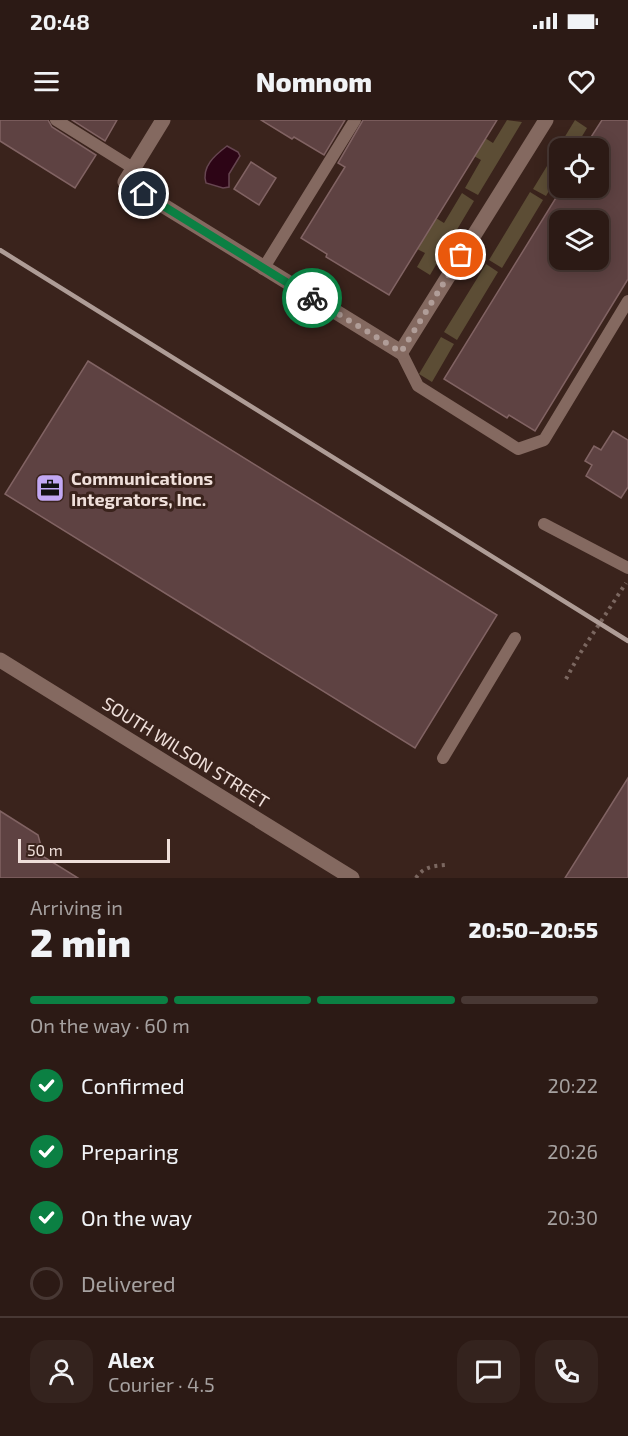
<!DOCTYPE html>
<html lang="en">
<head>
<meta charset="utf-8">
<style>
	:root { --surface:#2c1a15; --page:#34231e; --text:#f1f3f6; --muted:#a6a1a0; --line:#483834; --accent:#0b8043 }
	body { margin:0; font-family:"Exo 2",sans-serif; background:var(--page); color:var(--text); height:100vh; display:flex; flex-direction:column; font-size:22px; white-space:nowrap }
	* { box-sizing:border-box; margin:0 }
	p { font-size:20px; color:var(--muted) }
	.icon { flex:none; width:33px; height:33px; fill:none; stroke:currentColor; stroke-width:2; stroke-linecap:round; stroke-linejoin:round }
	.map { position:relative; height:758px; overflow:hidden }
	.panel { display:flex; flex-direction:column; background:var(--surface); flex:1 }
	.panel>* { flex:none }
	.buttons { position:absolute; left:549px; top:18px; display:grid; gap:12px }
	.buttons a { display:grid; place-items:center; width:60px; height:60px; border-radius:12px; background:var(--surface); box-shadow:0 3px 15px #0003,0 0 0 2px var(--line); font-size:30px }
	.scale { position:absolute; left:18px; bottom:15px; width:152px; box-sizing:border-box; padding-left:6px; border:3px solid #efdfda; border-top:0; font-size:16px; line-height:21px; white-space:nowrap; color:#efdfda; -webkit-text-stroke:4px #3a231c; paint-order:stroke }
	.pin { position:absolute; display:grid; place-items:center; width:51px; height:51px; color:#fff; margin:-26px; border:3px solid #fff; border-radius:50%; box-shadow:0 2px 6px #0007 }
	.courier { position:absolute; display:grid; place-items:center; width:60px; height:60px; margin:-30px; border:4px solid #0b8043; border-radius:50%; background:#fff; color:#222; box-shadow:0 2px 8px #0007 }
	.headline em { font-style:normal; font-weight:800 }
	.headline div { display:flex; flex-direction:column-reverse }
	.headline { display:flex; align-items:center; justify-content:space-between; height:102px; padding:0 30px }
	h1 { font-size:39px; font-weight:800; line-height:45px }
	.bar { display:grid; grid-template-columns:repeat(4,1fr); gap:9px 6px; align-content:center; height:72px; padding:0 30px }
	.bar i { height:8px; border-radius:4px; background:var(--line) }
	.bar .selected { background:var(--accent) }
	.bar p { grid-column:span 4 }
	.line { display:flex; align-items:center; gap:15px; padding:0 30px; border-top:2px solid var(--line) }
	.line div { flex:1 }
	.round { display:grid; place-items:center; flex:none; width:63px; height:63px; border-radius:18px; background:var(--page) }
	ol { padding:0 30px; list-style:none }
	li { display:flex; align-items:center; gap:18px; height:66px }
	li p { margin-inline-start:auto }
	li .icon { padding:6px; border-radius:50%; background:var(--accent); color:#fff; stroke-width:4 }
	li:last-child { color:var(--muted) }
	li i { width:33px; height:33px; border:3px solid var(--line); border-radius:50% }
	.status { display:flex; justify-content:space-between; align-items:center; height:42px; padding:0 30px; background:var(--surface); direction:ltr }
	.status svg { height:16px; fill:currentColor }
	header { display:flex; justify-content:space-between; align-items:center; height:78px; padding:0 30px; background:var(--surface); font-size:27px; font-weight:800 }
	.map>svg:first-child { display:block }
</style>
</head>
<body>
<div class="status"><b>20:48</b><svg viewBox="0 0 49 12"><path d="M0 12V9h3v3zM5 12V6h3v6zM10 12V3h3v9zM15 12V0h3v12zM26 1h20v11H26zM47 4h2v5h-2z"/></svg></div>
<header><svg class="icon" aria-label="menu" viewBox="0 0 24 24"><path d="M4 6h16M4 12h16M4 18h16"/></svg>Nomnom<svg class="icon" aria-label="heart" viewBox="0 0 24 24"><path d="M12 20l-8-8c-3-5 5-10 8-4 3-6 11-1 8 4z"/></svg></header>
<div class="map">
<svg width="628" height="758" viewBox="0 0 628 758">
	<rect width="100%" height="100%" fill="#3a231c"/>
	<path fill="#5c4d35" d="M456,0L493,23L507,0L522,2L478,75L465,68L481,40L474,36Z
		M575,0L587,8L575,28H560L559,54L546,76L533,69Z
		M367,55L444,103L462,73L474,81L430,155L417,147L425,133L417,129Z
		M530,72L543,80L502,148L489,140Z
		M486,144L498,152L457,220L444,212Z
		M441,217L454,224L432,262L419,254Z"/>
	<path fill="#2d0516" stroke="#674651" stroke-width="1.5" d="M227,26L238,32L240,36L229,54V67L223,68L206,63C201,47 215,35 227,26Z"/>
	<path fill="#5e4242" stroke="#816363" stroke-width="1.5" fill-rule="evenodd" d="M0,0H48L52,7L96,35L75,68L0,21Z
		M72,0H117L105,21Z
		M261,0H345L324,35L294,17L292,19Z
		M363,0H497L389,175L326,137L327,134L301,118L345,47L338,43Z
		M602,0H628V159L535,311L509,295L507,298L444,259L562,68H598V28H584ZM560,100H598V140H560Z
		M251,42L276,58L259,85L234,69Z
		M88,241L497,495L415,628L5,374Z
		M613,311L628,320V367L621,378L586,356L592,345L585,341L594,326L601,330Z
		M628,658V758H565Z
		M0,691L38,715L44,737L78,758H0Z"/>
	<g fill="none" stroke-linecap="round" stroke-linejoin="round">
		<path stroke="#7b6760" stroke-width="4" stroke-dasharray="3 4.5" stroke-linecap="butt" d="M566,559L579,535L626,463
			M416,758C423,747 433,746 445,745"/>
		<path stroke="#846960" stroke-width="12" d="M56,0L133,48
			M263,149L355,0
			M401,232L418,266L518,329L544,320L628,181
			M544,404L628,448
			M443,638L515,518"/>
		<path stroke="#846960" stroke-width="15" d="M163,0L125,62L401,232L546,0
			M0,540L352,758"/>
		<path stroke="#ae9c96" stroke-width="4.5" d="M0,130L628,521"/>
	</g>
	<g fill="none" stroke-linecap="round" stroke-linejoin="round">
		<path stroke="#b09d98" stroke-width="6" stroke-dasharray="0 10.8" d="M312,178L401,232L461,135"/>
		<path stroke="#0b8043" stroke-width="8" d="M144,74L312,178"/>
	</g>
	<defs>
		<g id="office-square" transform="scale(1.5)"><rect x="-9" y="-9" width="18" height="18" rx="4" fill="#c2a8f3" stroke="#3a231c"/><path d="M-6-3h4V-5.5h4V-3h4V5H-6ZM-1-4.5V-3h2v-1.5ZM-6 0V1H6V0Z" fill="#111"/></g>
	</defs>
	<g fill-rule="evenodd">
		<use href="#office-square" x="50" y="368"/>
	</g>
	<g text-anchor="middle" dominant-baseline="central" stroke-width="6" stroke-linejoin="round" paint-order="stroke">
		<g font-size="18" font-weight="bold" fill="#efdfda" stroke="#3a231c" text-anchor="start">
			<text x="71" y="358">Communications<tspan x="71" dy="21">Integrators, Inc.</tspan></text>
		</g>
		<g font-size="18" fill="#efdfda" stroke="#3a231c">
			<text transform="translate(186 632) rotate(32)">SOUTH WILSON STREET</text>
		</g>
	</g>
</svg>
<div class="buttons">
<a><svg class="icon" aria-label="locate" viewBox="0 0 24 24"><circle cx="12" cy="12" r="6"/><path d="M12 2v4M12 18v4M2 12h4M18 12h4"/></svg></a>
<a><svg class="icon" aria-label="layers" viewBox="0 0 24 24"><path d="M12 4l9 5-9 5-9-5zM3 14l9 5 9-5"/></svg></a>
</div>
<div class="scale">50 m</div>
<div class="pin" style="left:461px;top:135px;background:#ea580c"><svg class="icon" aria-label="bag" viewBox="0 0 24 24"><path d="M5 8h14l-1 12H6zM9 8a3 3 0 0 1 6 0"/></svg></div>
<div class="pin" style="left:144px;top:74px;background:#1f2937"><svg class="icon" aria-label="home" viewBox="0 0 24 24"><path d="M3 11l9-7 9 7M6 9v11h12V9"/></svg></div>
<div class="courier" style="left:312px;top:178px"><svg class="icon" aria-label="bike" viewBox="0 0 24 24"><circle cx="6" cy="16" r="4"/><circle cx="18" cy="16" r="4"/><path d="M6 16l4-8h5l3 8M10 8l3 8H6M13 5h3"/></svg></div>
</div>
<section class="panel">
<div class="headline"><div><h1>2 min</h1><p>Arriving in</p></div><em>20:50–20:55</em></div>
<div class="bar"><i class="selected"></i><i class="selected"></i><i class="selected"></i><i></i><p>On the way · 60 m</p></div>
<ol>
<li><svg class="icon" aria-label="check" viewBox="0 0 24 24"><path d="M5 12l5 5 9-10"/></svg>Confirmed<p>20:22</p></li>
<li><svg class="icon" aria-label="check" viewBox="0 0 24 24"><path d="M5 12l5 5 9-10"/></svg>Preparing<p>20:26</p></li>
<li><svg class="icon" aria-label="check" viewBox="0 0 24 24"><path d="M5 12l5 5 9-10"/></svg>On the way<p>20:30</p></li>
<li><i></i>Delivered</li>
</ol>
<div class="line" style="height:108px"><a class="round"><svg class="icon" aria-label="person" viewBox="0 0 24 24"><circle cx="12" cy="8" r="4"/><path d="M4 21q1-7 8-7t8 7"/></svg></a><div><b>Alex</b><p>Courier · 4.5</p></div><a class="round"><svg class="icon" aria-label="chat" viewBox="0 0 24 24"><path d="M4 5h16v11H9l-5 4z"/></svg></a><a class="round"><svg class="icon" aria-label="phone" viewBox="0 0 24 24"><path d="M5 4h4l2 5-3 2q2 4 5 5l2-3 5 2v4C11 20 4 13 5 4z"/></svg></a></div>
</section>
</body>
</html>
